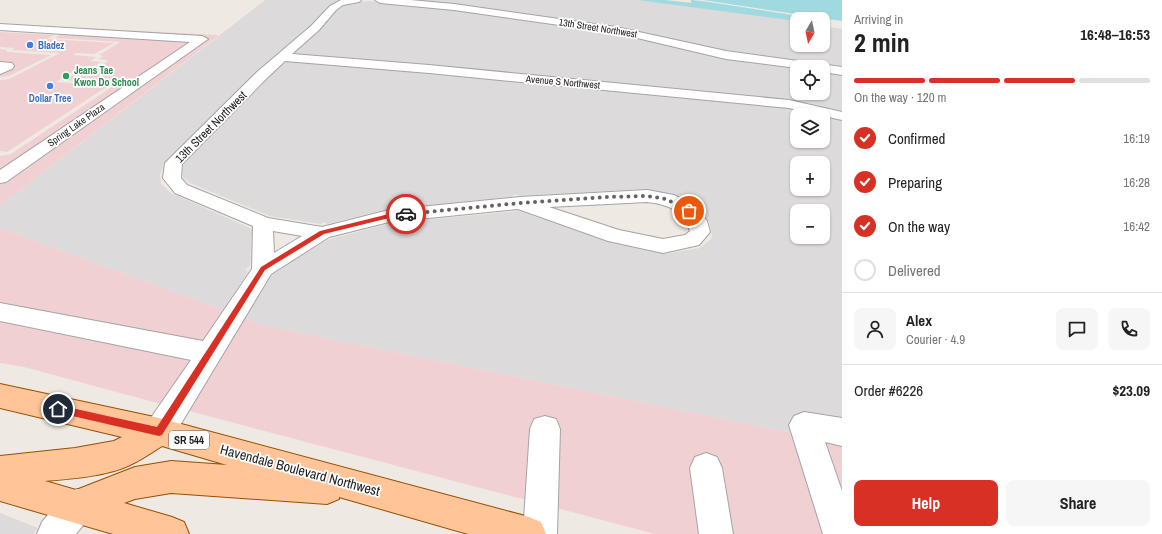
<!DOCTYPE html>
<html lang="en">
<head>
<meta charset="utf-8">
<style>
	:root { --surface:#fff; --page:#f6f6f6; --text:#222; --muted:#767676; --line:#e0e0e0; --accent:#d93025 }
	body { margin:0; font-family:"Archivo Narrow",sans-serif; background:var(--page); color:var(--text); height:100vh; display:flex; flex-direction:column; font-size:15px; white-space:nowrap }
	* { box-sizing:border-box; margin:0 }
	p { font-size:13px; color:var(--muted) }
	.icon { flex:none; width:22px; height:22px; fill:none; stroke:currentColor; stroke-width:2; stroke-linecap:round; stroke-linejoin:round }
	.map { position:relative; flex:1; overflow:hidden }
	.panel { display:flex; flex-direction:column; background:var(--surface); width:320px }
	.panel>* { flex:none }
	.needle { width:26px; rotate:189deg }
	.tools { position:absolute; left:790px; top:12px; display:grid; gap:8px }
	.tools a { display:grid; place-items:center; width:40px; height:40px; border-radius:8px; background:var(--surface); box-shadow:0 1px 3px #0004; font-size:20px }
	.pin { position:absolute; display:grid; place-items:center; width:34px; height:34px; color:#fff; margin:-17px; border:2px solid #fff; border-radius:50%; box-shadow:0 1px 4px #0007 }
	.courier { position:absolute; display:grid; place-items:center; width:40px; height:40px; margin:-20px; border:3px solid #d93025; border-radius:50%; background:#fff; color:#222; box-shadow:0 1px 5px #0007 }
	.summary em { font-style:normal; font-weight:700 }
	.summary div { display:flex; flex-direction:column-reverse }
	.summary { display:flex; align-items:center; justify-content:space-between; height:68px; padding:0 12px }
	h1 { font-size:26px; font-weight:700; line-height:30px }
	.bar { display:grid; grid-template-columns:repeat(4,1fr); gap:6px 4px; align-content:center; height:48px; padding:0 12px }
	.bar i { height:5px; border-radius:3px; background:var(--line) }
	.bar .selected { background:var(--accent) }
	.bar p { grid-column:span 4 }
	.line { display:flex; align-items:center; gap:10px; padding:0 12px; border-top:1px solid var(--line) }
	.line div { flex:1 }
	.round { display:grid; place-items:center; flex:none; width:42px; height:42px; border-radius:8px; background:var(--page) }
	ol { padding:0 12px; list-style:none }
	li { display:flex; align-items:center; gap:12px; height:44px }
	li p { margin-inline-start:auto }
	li .icon { padding:4px; border-radius:50%; background:var(--accent); color:#fff; stroke-width:4 }
	li:last-child { color:var(--muted) }
	li i { width:22px; height:22px; border:2px solid var(--line); border-radius:50% }
	.action { display:flex; gap:8px; margin-top:auto; padding:8px 12px }
	.action a { flex:1; height:46px; border-radius:8px; background:var(--accent); color:#fff; font-size:16px; font-weight:700; line-height:46px; text-align:center }
	.action a+a { background:var(--page); color:var(--text) }
	main { display:flex; flex:1; min-height:0 }
	.map>svg:first-child { display:block }
</style>
</head>
<body>
<main>
<div class="map">
<svg width="842" height="534" viewBox="0 0 842 534">
	<rect width="100%" height="100%" fill="#efe9e3"/>
	<path fill="#dcdada" fill-rule="evenodd" d="M265,0H345L335,3L328,8L309,28L256,75L164,163L160,174L161,184L171,193L252,229L250,266L245,269L248,272L223,310L0,228V206Z
		M401,0H637L785,19L797,21V45H823V26L842,29V68L738,54L671,40Z
		M370,1L441,7L615,32L797,67V93H823V71L842,73V113L787,100L292,55L320,28L338,8L344,4L357,2Z
		M286,60L428,72L791,108L842,120V443L261,325L245,318L273,273L327,240L391,223L519,211L612,243L664,254L700,248L711,239L712,234L709,222L699,210L685,200L666,193L644,189L521,196L514,194L512,197L388,209L327,224L325,222L321,224L270,216L190,183L183,177L182,171L184,162ZM797,115H823V141H797ZM797,163H823V189H797ZM797,211H823V237H797Z
		M0,513L38,528L33,534H0Z"/>
	<path fill="#f1d0d4" d="M0,24L219,35L0,206V156L11,154L115,85L112,83L65,80L81,70H93L107,62V60L99,59L103,56L99,55L120,42L55,38L60,35L58,34L0,30Z
		M0,32L54,35L47,39L114,43L94,54L76,53L73,55L96,57L90,61L101,62L91,68L80,67L56,82L108,86L7,152L0,151V80L9,79L60,53L12,50L15,48L0,47Z
		M0,49L7,50L6,51L8,52L51,55L9,76L0,77Z
		M0,228L223,310L161,404L24,367L0,363Z
		M245,318L261,325L842,443V534H655L189,411Z"/>
	<path fill="#a0dae0" d="M637,0H665L692,3L690,1L692,0L709,2L818,19H797V21Z
		M703,0H842V21Z"/>
	<g fill="none" stroke-linecap="round" stroke-linejoin="round">
		<g stroke="#a4a4a4" stroke-width="2">
			<path id="minor" d="M341,0H361L359,2L343,5L336,10L319,30L292,54L429,65L789,100L842,112V120L789,108L429,73L285,61L267,78L182,164L181,178L187,185L268,218L322,227L389,210L520,197L647,190L674,195L696,207L707,221L710,232L699,245L663,253L608,241L518,209L389,222L329,237L271,274L170,442L159,446L148,442L144,432L148,422L191,360L0,321V303L203,341L252,269L253,226L175,193L163,178L165,163L257,72L311,26L330,6ZM647,202C666,204 684,210 690,231L685,235L663,239L619,230L549,207ZM273,231L302,236L274,253Z
				M375,0H410L454,4L616,27L726,51L842,67V75L823,72V67H797V68L726,59L616,33L454,10L380,3Z
				M0,24L202,36L208,39L6,182L0,183V170L190,42L0,30Z
				M0,62L12,63L14,66L12,69L0,74Z
				M804,412L842,418V446L825,442L842,491V534H823L789,425L794,416Z
				M545,416L556,419L560,429L557,534H523L530,429L534,419Z
				M706,453L717,457L722,468L733,534H699L690,468L695,457Z
				M77,489L89,494L94,506L89,518L76,534H37L42,522L65,494Z"/>
		</g>
		<g stroke="#975000" stroke-width="2">
			<path id="major" d="M0,384L159,418L529,517L541,522L546,534H468L339,497V499L327,504L171,493L135,499L124,503L172,517L184,522L189,534H113L0,501V456L75,448L114,441L122,437L0,408ZM162,446L227,465L171,461L135,467L76,490L45,481C70,479 108,476 130,465C141,460 151,453 162,446Z"/>
		</g>
		<use href="#minor" fill="#fff" fill-rule="evenodd"/>
		<use href="#major" fill="#ffc498" fill-rule="evenodd"/>
	</g>
	<path fill="#d93025" d="M406,212L408,213V215L389,218L324,234L265,270L162,435L159,436L55,412L54,409L58,405L157,427L261,267L320,231L389,214Z"/>
	<g fill="none" stroke-linecap="round" stroke-linejoin="round">
		<path stroke="#666462" stroke-width="4" stroke-dasharray="0 7.2" d="M406,214L520,203L608,197L647,196L666,199L689,211"/>
	</g>
	<g fill="#3f7fe0" stroke="#fff" stroke-width="1.5">
		<circle cx="30" cy="45" r="4"/>
		<circle cx="50" cy="86" r="4"/>
	</g>
	<circle fill="#2e9e5b" stroke="#fff" stroke-width="1.5" cx="66" cy="76" r="4"/>
	<g text-anchor="middle" dominant-baseline="central" stroke-width="3.5" stroke-linejoin="round" paint-order="stroke">
		<g font-size="10" fill="#1d1d1d" stroke="#fff">
			<text transform="translate(598 28) rotate(9)">13th Street Northwest</text>
			<text transform="translate(563 82) rotate(5)">Avenue S Northwest</text>
			<text transform="translate(76 125) rotate(-35)">Spring Lake Plaza</text>
		</g>
		<g font-size="10" font-weight="bold" fill="#366cbe" stroke="#fff" text-anchor="start">
			<text x="38" y="45">Bladez</text>
			<text x="50" y="98" text-anchor="middle">Dollar Tree</text>
		</g>
		<g font-size="10" font-weight="bold" fill="#27864d" stroke="#fff" text-anchor="start">
			<text x="74" y="70">Jeans Tae<tspan x="74" dy="12">Kwon Do School</tspan></text>
		</g>
		<rect fill="#fff" stroke="#616161" stroke-width="1" x="169" y="431" width="40" height="18" rx="3"/>
		<g font-size="11" font-weight="bold" fill="#1d1d1d">
			<text x="189" y="440">SR 544</text>
		</g>
		<g font-size="12" fill="#1d1d1d" stroke="#fff">
			<text transform="translate(211 127) rotate(-45)">13th Street Northwest</text>
		</g>
		<g font-size="14" fill="#1d1d1d" stroke="#fff">
			<text transform="translate(300 470) rotate(15)">Havendale Boulevard Northwest</text>
		</g>
	</g>
</svg>
<div class="tools">
<a><svg class="needle" viewBox="-14 -14 28 28"><path d="M0-13l5 13h-10z" fill="#e53935"/><path d="M0 13l5-13h-10z" fill="#767676"/></svg></a>
<a><svg class="icon" aria-label="locate" viewBox="0 0 24 24"><circle cx="12" cy="12" r="6"/><path d="M12 2v4M12 18v4M2 12h4M18 12h4"/></svg></a>
<a><svg class="icon" aria-label="layers" viewBox="0 0 24 24"><path d="M12 4l9 5-9 5-9-5zM3 14l9 5 9-5"/></svg></a>
<a>+</a>
<a>−</a>
</div>
<div class="pin" style="left:689px;top:211px;background:#ea580c"><svg class="icon" aria-label="bag" viewBox="0 0 24 24"><path d="M5 8h14l-1 12H6zM9 8a3 3 0 0 1 6 0"/></svg></div>
<div class="pin" style="left:58px;top:409px;background:#1f2937"><svg class="icon" aria-label="home" viewBox="0 0 24 24"><path d="M3 11l9-7 9 7M6 9v11h12V9"/></svg></div>
<div class="courier" style="left:406px;top:214px"><svg class="icon" aria-label="car" viewBox="0 0 24 24"><path d="M5 17H2v-5l4-1 3-4h7l3 4 3 1v5h-3M9 17h6M6 11h13"/><circle cx="7" cy="17" r="2"/><circle cx="17" cy="17" r="2"/></svg></div>
</div>
<section class="panel">
<div class="summary"><div><h1>2 min</h1><p>Arriving in</p></div><em>16:48–16:53</em></div>
<div class="bar"><i class="selected"></i><i class="selected"></i><i class="selected"></i><i></i><p>On the way · 120 m</p></div>
<ol>
<li><svg class="icon" aria-label="check" viewBox="0 0 24 24"><path d="M5 12l5 5 9-10"/></svg>Confirmed<p>16:19</p></li>
<li><svg class="icon" aria-label="check" viewBox="0 0 24 24"><path d="M5 12l5 5 9-10"/></svg>Preparing<p>16:28</p></li>
<li><svg class="icon" aria-label="check" viewBox="0 0 24 24"><path d="M5 12l5 5 9-10"/></svg>On the way<p>16:42</p></li>
<li><i></i>Delivered</li>
</ol>
<div class="line" style="height:72px"><a class="round"><svg class="icon" aria-label="person" viewBox="0 0 24 24"><circle cx="12" cy="8" r="4"/><path d="M4 21q1-7 8-7t8 7"/></svg></a><div><b>Alex</b><p>Courier · 4.9</p></div><a class="round"><svg class="icon" aria-label="chat" viewBox="0 0 24 24"><path d="M4 5h16v11H9l-5 4z"/></svg></a><a class="round"><svg class="icon" aria-label="phone" viewBox="0 0 24 24"><path d="M5 4h4l2 5-3 2q2 4 5 5l2-3 5 2v4C11 20 4 13 5 4z"/></svg></a></div>
<div class="line" style="height:52px"><div>Order #6226</div><b>$23.09</b></div>
<div class="action"><a>Help</a><a>Share</a></div>
</section>
</main>
</body>
</html>
